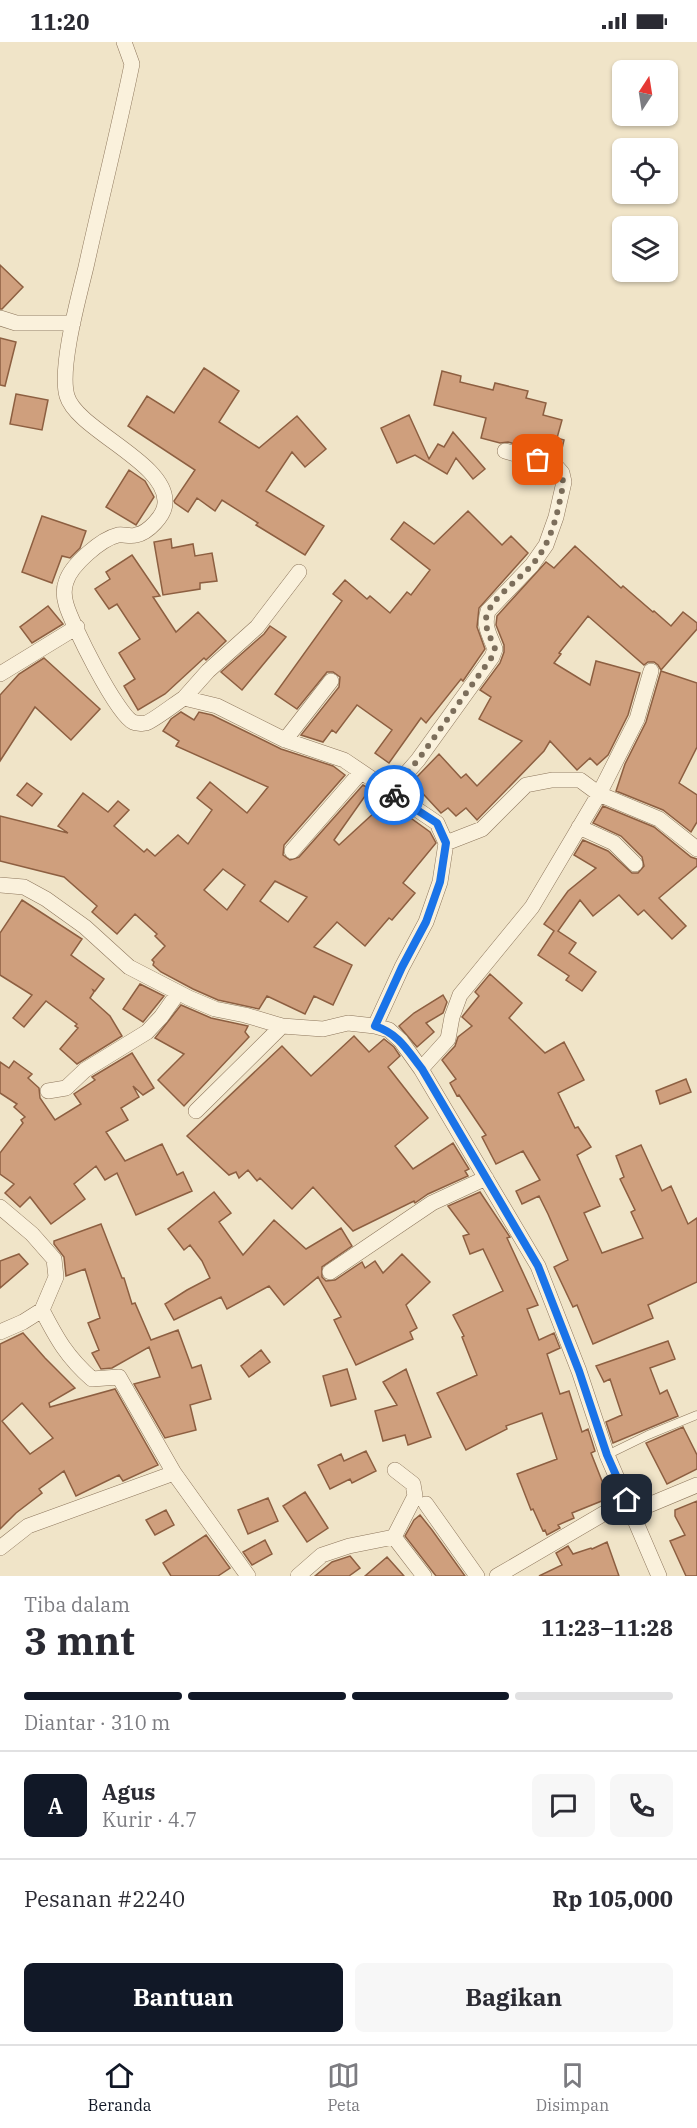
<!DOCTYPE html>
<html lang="id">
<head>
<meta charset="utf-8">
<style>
	:root { --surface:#fff; --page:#f7f7f7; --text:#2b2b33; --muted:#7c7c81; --line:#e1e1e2; --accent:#111827 }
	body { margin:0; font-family:"IBM Plex Serif",serif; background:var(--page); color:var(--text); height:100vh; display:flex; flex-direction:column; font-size:22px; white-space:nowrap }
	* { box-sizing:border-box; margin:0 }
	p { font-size:20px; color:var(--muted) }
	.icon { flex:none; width:33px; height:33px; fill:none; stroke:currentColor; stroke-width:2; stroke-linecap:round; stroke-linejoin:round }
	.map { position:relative; height:1534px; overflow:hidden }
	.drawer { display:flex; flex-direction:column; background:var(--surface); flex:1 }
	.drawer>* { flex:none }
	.needle { width:39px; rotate:12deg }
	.controls { position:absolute; left:612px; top:18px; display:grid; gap:12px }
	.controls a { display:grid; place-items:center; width:66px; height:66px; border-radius:9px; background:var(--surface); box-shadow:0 2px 4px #0004; font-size:30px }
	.pin { position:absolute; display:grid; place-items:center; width:51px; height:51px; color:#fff; margin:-26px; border-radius:12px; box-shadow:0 3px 9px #0006 }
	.courier { position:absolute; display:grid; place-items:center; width:60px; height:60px; margin:-30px; border:4px solid #1a73e8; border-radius:50%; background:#fff; color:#222; box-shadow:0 2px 8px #0007 }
	.headline em { font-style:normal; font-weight:700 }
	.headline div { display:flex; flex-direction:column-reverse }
	.headline { display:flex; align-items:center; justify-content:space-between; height:102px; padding:0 24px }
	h1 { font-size:39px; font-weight:700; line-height:45px }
	.bar { display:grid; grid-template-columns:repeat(4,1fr); gap:9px 6px; align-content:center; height:72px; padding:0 24px }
	.bar i { height:8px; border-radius:4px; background:var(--line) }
	.bar .current { background:var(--accent) }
	.bar p { grid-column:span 4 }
	.line { display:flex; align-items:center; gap:15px; padding:0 24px; border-top:2px solid var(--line) }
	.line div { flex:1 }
	.round { display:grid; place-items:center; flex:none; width:63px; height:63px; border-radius:9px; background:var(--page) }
	.cta { display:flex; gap:12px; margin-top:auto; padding:12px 24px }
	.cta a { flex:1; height:69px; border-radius:9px; background:var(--accent); color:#fff; font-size:24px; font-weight:700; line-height:69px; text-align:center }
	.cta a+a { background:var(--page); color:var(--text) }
	.status { display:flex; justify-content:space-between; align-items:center; height:42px; padding:0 30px; background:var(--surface); direction:ltr }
	.status svg { height:16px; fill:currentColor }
	.menu { display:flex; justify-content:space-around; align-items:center; height:84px; border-top:2px solid var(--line); background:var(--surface); font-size:16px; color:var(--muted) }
	.menu a { display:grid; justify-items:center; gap:3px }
	.menu .current { color:var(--accent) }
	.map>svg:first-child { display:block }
</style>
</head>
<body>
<div class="status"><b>11:20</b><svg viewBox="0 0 49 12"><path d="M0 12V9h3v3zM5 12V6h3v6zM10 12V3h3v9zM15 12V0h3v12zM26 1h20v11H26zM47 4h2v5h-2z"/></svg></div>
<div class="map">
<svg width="697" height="1534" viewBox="0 0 697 1534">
	<rect width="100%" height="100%" fill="#f0e4c8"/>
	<path fill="#cf9f7d" stroke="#8d5f41" stroke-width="1.5" fill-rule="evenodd" d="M0,223L23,245L2,267H0Z
		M0,296L16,300L5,344L0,343Z
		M204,326L239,349L219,380L259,406L297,374L326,407L305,425L292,410L266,449L324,484L305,513L256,483L258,481L222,458L215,469L197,456L188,470L175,461L174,459L195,428L128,384L147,354L174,371Z
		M442,329L461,334L460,340L493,348L495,341L528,349L526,356L546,361L543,373L562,378L557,396L564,398L560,415L508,400L500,401L481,396L486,376L434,363Z
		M16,352L48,358L42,388L10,382Z
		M409,373L429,417L438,402L444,405L453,390L485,427L473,437L456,416L447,432L415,413L397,421L381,386Z
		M129,428L145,439L154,455L136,483L106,465Z
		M468,469L502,503L511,494L528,511L479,566L477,585L485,607L463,639L461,637L426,681L421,676L389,721L375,711L392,688L357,663L336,691L332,688L323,700L301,693L339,645L340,635L333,630H327L297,667L275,652L342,559L333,552L345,538L367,557L370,554L390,571L407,550L411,553L430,528L391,497L404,480L434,502Z
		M42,474L86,489L80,506L70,516L62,514L52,541L22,530Z
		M171,497L172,506L193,502L195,514L212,511L217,539L200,541V547L163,553L154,500Z
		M575,504L621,546L623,544L653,570L654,569L671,584L683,570L697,581V587L661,628L658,623L654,620H648L644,623L588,574L559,611L561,612L554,621L590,643L596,619L640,631L628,673L608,713L597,723L590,716L577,728L550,699L544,709L477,778L466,766L456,774L448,766L441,771L412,740L439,712L461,736L466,732L477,744L522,699L479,677L491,655L480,648L500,621L504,610V603L496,583L497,574L546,520L554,526Z
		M132,513L160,554L153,555L176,590L198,570L226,599L206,618L204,616L165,652L138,668L124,644L135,637L119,611L140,597L117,562L109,567L95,547L110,537L106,530Z
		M48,564L63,582L32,601L20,585Z
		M270,584L286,595L242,648L221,630L264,592Z
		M44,616L100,667L71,698L35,665L0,719V653L19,632Z
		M661,629L697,641V705L679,741L697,753V780L691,790L663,768L616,749L625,722L646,680Z
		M181,670L194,678L199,670L212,673L281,707L333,724L345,733L284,803L283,813L290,818L299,815L363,743L370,747L334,798L339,803L387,759L430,790L436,801L403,841L415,851L392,878L389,876L365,904L337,880L314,905L352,923L333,963L314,954L305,972L267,954L259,967L218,958L193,947L161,930L153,923L154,920L152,918L165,904L155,894L157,892L135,872L117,892L92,870L97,864L64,835L0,819V774L68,791L58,784L83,751L108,770L118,759L129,768L114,784L144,810L147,807L155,814L178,793L188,802L212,768L197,756L210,740L247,771L268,745L176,704L179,699L163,689L171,677ZM223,827L245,843L227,868L204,848ZM275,839L307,855L288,880L260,859Z
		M27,741L42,752L32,764L17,753Z
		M603,764L654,785L691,815L697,817V824L659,856L686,884L672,897L644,868L638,873L619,853L593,874L580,858L558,889L576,901L569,911L596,930L582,949L566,938L569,934L538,913L554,889L544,882L568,849L596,826L574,813L583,798L608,809L632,831H638L644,824L642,815L621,794L593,781Z
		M22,858L82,897L71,913L104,937L95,949L93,948L94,950L90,956L110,974L122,994L77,1022L60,1007L78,986L75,984L77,982L46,959L24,985L13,976L32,953L0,933V891Z
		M490,932L522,961L509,976L545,1011L564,1000L584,1038L558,1051L575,1086L578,1085L591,1105L577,1113L600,1164L584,1171L602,1211L643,1196L631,1170L635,1168L620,1137L624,1135L616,1114L641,1103L662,1149L671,1144L688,1182L697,1176V1240L648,1263L653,1276L593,1302L577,1263L573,1265L554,1225L568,1218L548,1172L539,1154L522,1162L516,1149L540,1138L523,1109L496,1122L482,1095L486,1093L459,1053L457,1054L450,1041L456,1037L442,1018L455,1004L458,995L472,984L462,975L479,954L475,950Z
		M140,942L164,954L143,980L123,967Z
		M443,953L447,960L443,971L426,981L434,990L417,1005L399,984L414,971Z
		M181,963L211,976L248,984L245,990L249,995L184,1064L158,1038L184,1012L155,996Z
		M354,994L369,1010L384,997L394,1005L400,1014L388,1025L428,1076L395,1104L413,1127L453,1101L469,1127L465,1129L468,1134L428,1152L415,1161L414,1159L353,1189L313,1145L292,1167L260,1136L257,1139L248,1128L239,1136L236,1130L229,1133L187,1094L282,1004L311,1034Z
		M132,1011L154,1046L143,1053L133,1044L139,1055L121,1066L128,1078L106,1090L125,1119L162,1102L177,1133L183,1130L192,1149L136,1173L117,1131L105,1138L96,1124L74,1142L85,1157L51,1182L30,1155L20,1165L5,1151L14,1142L0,1132V1111L23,1081L21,1078L25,1075L14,1065L17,1062L0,1051V1020L9,1026L14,1019L32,1032L28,1036L39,1046L40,1056L55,1078L81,1062L74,1052L95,1038L92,1035Z
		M686,1037L691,1050L660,1062L656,1049Z
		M214,1150L231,1171L219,1180L243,1213L274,1178L306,1207L341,1186L352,1204L322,1225V1235L326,1239L335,1238L362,1220L365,1226L375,1219L383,1231L402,1212L430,1240L406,1263L417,1286L410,1290L413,1297L356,1323L334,1278L341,1275L318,1235L284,1263L269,1244L227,1267L221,1255L174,1278L165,1262L187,1248L210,1236L202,1219L190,1203L184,1208L168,1187Z
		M480,1150L510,1195L507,1196L538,1263L527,1267L539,1298L554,1291L560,1306L547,1312L560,1352L569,1349L582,1390L588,1387L595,1409L591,1411L604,1444L609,1442L614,1454L572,1471L574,1476L558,1483L560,1486L547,1493L545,1488L543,1489L533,1467L531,1468L517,1432L557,1417L542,1371L506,1384L507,1387L466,1408L437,1351L477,1333L462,1295L464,1294L453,1273L503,1249L483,1207L470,1212L463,1194L469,1192L448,1164Z
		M101,1182L122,1236H124L132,1262L135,1261L151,1298L178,1288L192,1326L201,1323L211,1357L190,1363L196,1388L165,1396L134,1342L160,1335L149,1305L112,1326L101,1327L92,1311L99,1308L88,1281L100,1276L85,1227L66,1234L64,1215L54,1202V1199Z
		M19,1212L28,1222L0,1246V1219Z
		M23,1291L45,1316L75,1346L49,1361L50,1365L115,1347L158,1423L123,1439L119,1433L76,1454L64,1429L39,1447L42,1451L16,1471L0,1487V1302ZM22,1361L53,1396L30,1412L2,1379Z
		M668,1299L675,1317L650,1326L660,1352L667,1348L678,1374L613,1401L606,1380L622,1373L610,1337L604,1340L596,1324Z
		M261,1308L270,1320L249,1335L241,1324Z
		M347,1327L356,1357L331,1364L323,1334Z
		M406,1327L431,1395L408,1403L405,1393L383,1399L375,1369L397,1363L383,1340Z
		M683,1385L697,1413V1427L667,1442L646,1401Z
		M366,1409L376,1429L352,1441L350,1437L330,1447L318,1423L341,1412L344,1419Z
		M305,1450L328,1486L307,1500L283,1464Z
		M268,1456L278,1479L248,1492L238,1468Z
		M697,1459V1534H686L670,1499L685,1493L675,1474V1468Z
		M166,1468L174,1483L155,1493L146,1478Z
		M420,1473L432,1488L465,1534H436L405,1494L414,1478Z
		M206,1493L230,1526L218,1534H171L163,1521Z
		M265,1498L272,1512L252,1523L243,1510Z
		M607,1500L619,1534H539L562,1523L556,1511L568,1504L573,1512L591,1506L592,1507Z
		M350,1514L360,1526L349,1534H315L332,1520Z
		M387,1515L404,1534H365Z"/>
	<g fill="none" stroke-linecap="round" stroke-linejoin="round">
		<g stroke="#8d765c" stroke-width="9">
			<path id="service" d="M607,1413L648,1393L697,1373"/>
		</g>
		<g stroke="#8d765c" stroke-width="16">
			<path id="minor" d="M124,0L132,22C118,90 101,157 86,225C79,254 59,326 67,354C77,388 168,421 165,461C165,473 148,491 136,493C130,495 124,492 118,493C101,497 71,523 66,540C63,548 64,555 66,562C71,581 117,673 133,680C135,681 143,682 146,681C153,679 176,661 184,656L217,664L285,698L344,718L437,781L446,801L440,840L426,880L402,925L375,984
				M0,276L16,281H73
				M0,632L77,585
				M184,656L208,629L257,585L299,530
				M285,698L331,639
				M390,750L418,718L492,615L495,607C490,593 483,585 488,569L532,523L546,503L556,475L564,440L562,431L555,423L505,409
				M579,785L614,801L635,822
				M446,801L482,787L526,743L552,738H580L599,752L659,777L697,807
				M292,809L361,730
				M0,843L24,845L46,857L85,885L129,925L189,956L215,967L245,973L282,984L323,987L348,981L375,984L389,988L401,999L421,1027L538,1224L579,1329L607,1413L659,1534
				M421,1027L448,997L452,975L460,953L532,865L599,752L637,677L651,629
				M48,1049L66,1046L85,1028L147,990L161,975L178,951
				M196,1069L282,984
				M0,1165L32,1192L54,1217L56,1235L42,1268C57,1297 67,1315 92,1337L119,1335L174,1431L248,1534
				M330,1230L432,1161L486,1136
				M0,1290L23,1280L42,1268
				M426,1462L477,1534
				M632,1470L697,1443
				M394,1495L424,1534
				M0,1506L28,1484L174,1431
				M298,1534L322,1513L349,1504L394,1495L415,1454L413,1442L395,1428
				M497,1534L627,1458"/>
		</g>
		<use href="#service" stroke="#faf1dc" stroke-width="8"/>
		<use href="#minor" stroke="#faf1dc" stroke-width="15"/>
	</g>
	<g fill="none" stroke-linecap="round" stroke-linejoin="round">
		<path stroke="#7c6e5b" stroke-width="6" stroke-dasharray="0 10.8" d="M394,753L390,750L418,718L492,615L495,607C491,595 483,585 487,572C493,556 518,538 530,525C548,506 555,482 560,458C566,432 564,425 538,418"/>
		<path stroke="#1a73e8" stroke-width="8" d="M394,753L437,781L446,801L440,840L426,880L402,925L375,984C399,992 407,1008 422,1027L538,1224L579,1329L607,1413L627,1458"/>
	</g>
</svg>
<div class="controls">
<a><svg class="needle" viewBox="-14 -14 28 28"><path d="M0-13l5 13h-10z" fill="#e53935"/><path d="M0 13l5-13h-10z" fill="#7c7c81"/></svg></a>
<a><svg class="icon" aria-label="locate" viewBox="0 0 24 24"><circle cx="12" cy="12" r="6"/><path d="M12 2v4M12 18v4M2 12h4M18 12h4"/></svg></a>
<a><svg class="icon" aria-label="layers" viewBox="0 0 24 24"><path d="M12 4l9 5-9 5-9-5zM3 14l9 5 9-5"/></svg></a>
</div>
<div class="pin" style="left:538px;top:418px;background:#ea580c"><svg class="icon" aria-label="bag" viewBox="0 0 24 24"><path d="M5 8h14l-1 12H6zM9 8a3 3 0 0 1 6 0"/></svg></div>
<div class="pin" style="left:627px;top:1458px;background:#1f2937"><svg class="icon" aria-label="home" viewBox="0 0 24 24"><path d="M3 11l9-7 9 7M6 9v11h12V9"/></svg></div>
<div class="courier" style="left:394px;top:753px"><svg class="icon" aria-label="bike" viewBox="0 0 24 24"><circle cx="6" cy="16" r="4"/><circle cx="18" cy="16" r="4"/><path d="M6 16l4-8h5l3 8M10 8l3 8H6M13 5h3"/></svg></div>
</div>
<section class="drawer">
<div class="headline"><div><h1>3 mnt</h1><p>Tiba dalam</p></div><em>11:23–11:28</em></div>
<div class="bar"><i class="current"></i><i class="current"></i><i class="current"></i><i></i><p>Diantar · 310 m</p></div>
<div class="line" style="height:108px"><b class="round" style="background:var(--accent);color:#fff">A</b><div><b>Agus</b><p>Kurir · 4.7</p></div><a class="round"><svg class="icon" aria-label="chat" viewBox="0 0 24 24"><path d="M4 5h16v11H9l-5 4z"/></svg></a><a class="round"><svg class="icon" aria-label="phone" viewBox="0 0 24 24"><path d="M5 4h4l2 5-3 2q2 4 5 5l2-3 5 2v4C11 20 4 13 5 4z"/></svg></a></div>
<div class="line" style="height:78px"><div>Pesanan #2240</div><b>Rp 105,000</b></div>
<div class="cta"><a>Bantuan</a><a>Bagikan</a></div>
</section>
<nav class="menu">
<a class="current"><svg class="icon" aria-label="home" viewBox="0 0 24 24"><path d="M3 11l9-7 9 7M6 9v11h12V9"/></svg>Beranda</a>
<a><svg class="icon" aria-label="map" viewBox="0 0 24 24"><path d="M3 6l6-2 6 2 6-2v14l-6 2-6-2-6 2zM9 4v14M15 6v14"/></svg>Peta</a>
<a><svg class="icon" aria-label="saved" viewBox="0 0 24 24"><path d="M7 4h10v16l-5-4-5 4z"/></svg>Disimpan</a>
</nav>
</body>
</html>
